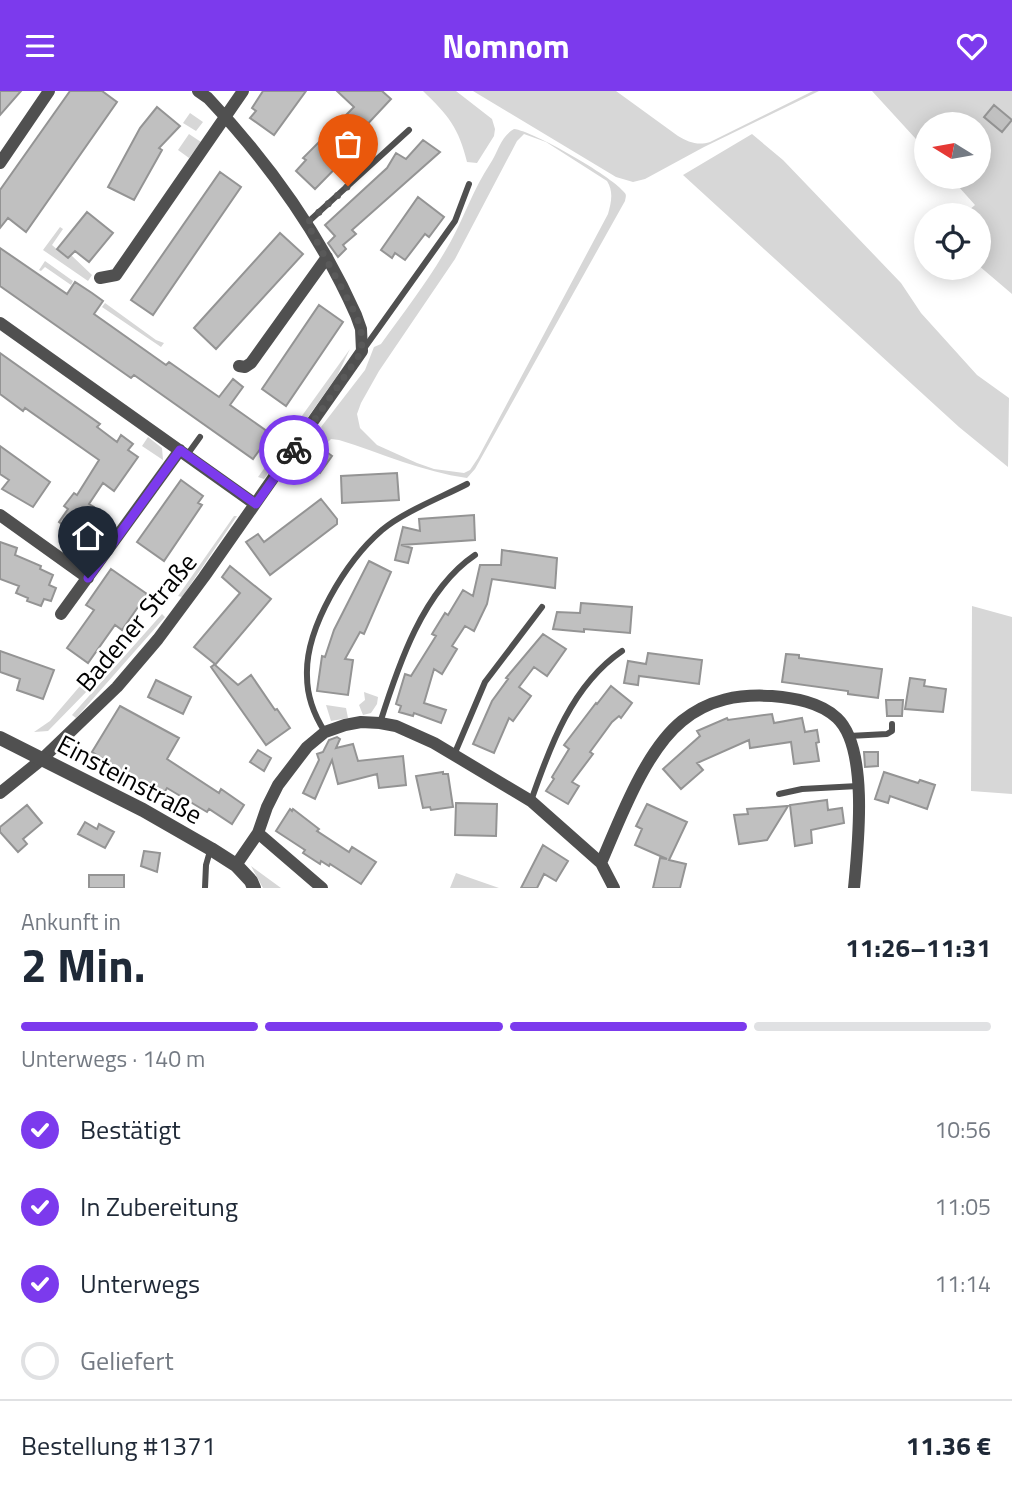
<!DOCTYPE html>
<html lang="de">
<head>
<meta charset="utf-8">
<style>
	:root { --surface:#fff; --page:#f6f6f7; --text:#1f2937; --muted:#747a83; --line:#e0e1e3; --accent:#7c3aed }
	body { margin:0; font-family:"Titillium Web",sans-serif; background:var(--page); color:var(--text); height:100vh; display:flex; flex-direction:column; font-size:26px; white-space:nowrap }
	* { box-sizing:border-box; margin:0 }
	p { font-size:23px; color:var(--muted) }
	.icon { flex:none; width:38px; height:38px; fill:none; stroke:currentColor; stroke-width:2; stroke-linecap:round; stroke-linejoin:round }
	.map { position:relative; height:797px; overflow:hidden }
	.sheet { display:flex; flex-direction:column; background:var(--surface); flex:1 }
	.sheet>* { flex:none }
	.needle { width:46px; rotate:281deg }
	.buttons { position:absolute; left:914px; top:21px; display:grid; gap:14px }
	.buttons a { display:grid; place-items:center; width:77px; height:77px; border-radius:50%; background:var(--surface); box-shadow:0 4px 18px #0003; font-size:35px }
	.pin { position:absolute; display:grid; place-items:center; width:60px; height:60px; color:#fff; margin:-72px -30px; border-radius:50% 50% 50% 0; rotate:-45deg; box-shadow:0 0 7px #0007 }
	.pin .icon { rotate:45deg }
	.courier { position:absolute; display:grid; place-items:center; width:70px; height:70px; margin:-35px; border:5px solid #7c3aed; border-radius:50%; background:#fff; color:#222; box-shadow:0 2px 9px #0007 }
	.overview em { font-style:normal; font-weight:700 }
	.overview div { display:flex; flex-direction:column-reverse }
	.overview { display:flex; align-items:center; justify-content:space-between; height:119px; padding:0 21px }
	h1 { font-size:46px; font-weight:700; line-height:52px }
	.bar { display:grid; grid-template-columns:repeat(4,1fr); gap:10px 7px; align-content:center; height:84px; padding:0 21px }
	.bar i { height:9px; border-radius:5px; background:var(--line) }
	.bar .on { background:var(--accent) }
	.bar p { grid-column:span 4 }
	.line { display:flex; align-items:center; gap:18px; padding:0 21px; border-top:2px solid var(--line) }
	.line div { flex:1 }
	ol { padding:0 21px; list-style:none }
	li { display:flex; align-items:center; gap:21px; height:77px }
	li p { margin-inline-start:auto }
	li .icon { padding:7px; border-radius:50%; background:var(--accent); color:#fff; stroke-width:4 }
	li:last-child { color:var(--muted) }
	li i { width:38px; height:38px; border:4px solid var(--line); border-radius:50% }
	header { display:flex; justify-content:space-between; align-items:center; height:91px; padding:0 21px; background:var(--accent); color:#fff; font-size:32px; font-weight:700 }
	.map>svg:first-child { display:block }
</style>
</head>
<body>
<header><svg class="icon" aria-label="menu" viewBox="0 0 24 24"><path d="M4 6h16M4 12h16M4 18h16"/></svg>Nomnom<svg class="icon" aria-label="heart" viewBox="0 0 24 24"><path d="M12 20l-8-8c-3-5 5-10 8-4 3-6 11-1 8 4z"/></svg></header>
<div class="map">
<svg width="1012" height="797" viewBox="0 0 1012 797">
	<rect width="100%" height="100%" fill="#fff"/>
	<path fill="#d7d7d7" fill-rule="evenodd" d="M423,0H456L492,28L495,38L494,45L477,72L467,71C459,37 448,24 423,0Z
		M473,0H616L678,45C688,51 698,55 710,51L813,0H819L704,56L645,88L633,91L616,86Z
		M872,0H1012V203L978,174V124H963L975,114L950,86H978V33H926V59Z
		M190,22L203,31L196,40L183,32Z
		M514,38C533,40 611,85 623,100C627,104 626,104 625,110L475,378L467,387C423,381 381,362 339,349L331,348L327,352L321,350L324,341L321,336L365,279L374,256L381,253C405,220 431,186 451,150C465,124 474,97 490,73C498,61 501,45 514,38ZM524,43L546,51L607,90C614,101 611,112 608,123L478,367L470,379L464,382L434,378L417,372L377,354L360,337L357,323L361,312L379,280L455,168L517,50Z
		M189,43L201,51L189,67L178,59Z
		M752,43L783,69L901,192L921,222L977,284L1009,307L1008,376L959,336L683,84Z
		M60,136L63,138L52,154L67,167L71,164L92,184L88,190L43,159Z
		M45,170L73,190L71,194L45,176L41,180L39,179Z
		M105,212L156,249L164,252L161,256L102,216Z
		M350,258L337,285L264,388L258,386Z
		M148,346L162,357L163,369L142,355Z
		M234,425H237L182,506L178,505Z
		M972,515L1012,526V703L971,700Z
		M162,523L165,526L76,627L72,624Z
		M86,588L93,594L48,640L34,641L50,630Z
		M364,601L378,606L377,613L371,622L363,624L359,614L365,609Z
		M326,614L346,617L348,627L331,630Z
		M251,775L281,797H263Z
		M456,782L499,797H450Z"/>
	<path fill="#c0c0c0" stroke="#949494" stroke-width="2" d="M0,0H21L0,24Z
		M70,0H102L117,11L26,141L8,127L0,137V99Z
		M263,0H306L274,44L250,27L256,20L252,17Z
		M337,0H382L391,8L361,40L366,46L315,98L296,80L306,69L303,67L354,16Z
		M994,14L1012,29L1002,41L984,26Z
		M157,16L180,35L159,57L162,59L134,109L108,96L140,37Z
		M423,49L440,61L352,139L356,143L343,154L346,158L338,166L328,152L335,145L325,134L387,77L396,62L406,68Z
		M220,81L241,96L153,224L131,209Z
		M418,106L444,126L429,146L425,143L405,169L395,162L392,167L381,159Z
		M87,121L113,142L89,171L75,160L68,167L57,158Z
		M280,142L303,163L216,258L194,237Z
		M0,157L67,203L75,191L92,202L103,210L94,223L166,274L169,271L219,306L233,288L243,296L230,314L271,343L253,368L134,284L131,287L0,195Z
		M319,214L343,231L286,315L262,298Z
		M0,262L100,333L97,336L117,351L121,344L133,353L128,359L138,366L114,400L103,392L89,413L94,416L84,430L89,433L80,446L59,431L68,418L64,415L74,402L77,404L99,369L25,317L23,320L0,303Z
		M0,355L50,391L33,416L2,398L9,389L0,383Z
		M321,357L332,365L320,382L308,374Z
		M397,382L399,409L342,412L341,385Z
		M181,389L203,405L198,412L202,414L164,470L137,451Z
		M321,408L337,428V433L270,484L246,451L258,443L264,451Z
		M474,424L475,449L401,454L412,457L408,472L395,469L403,436L420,440L419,428Z
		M0,451L17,457L15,464L41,475L40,478L53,484L49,494L56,497L51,510L44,508L41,515L27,510L28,507L16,502L19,495L0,488Z
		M502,459L557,467L555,497L492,488L487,513L474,540L465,535L452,555L457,558L442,583L434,578L424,612L446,619L441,632L414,622L413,625L399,621L401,615L396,613L405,583L411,585L436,545L432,543L445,522L448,524L463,499L473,505L480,474H501Z
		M369,470L391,481L364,543L360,541L345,568L353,569L348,604L317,600L322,565L325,566L334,539Z
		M230,475L271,508L215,574L238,594L251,584L275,619L277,618L290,637L266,654L211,576L215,573L194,556L240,502L222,486Z
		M111,478L147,503L122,539L115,534L88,572L67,557L94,519L86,514Z
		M581,512L632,516L630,542L584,538V541L553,538L557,521L580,522Z
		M543,543L566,558L547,585L534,576L519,596L531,605L513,630L509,627L494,662L473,653L492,610L508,588L506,587Z
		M0,560L54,579L43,608L17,599L20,588L0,581Z
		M648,562L702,569L699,593L639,585L638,594L624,592L628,570L646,573Z
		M786,563L799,564V567L882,578L878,607L848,603V600L782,591Z
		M910,587L925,589L924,595L946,598L943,621L905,618Z
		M156,589L191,606L183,623L148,606Z
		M611,595L632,612L621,627L619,625L612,631L590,661L593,663L572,691L579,695L568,713L546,700L554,688L552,686L569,658L564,654L596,612L597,613Z
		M886,609H903L902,625H887Z
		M120,615L179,647L167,668L219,702L221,698L244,714L232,733L209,718L207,721L167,697L162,705L92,661Z
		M772,623L774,632L802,627L805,641L817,639L819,651L816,652L819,670L794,673L791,651L750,657L749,649L697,672L703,679L681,698L663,678L700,645L697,640L727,627L728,629Z
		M337,646L340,648L336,657L353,653L358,670L403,665L406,694L379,697L377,683L338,693L332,669L315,708L303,702L319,669L317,663L323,661L329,649Z
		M258,659L271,667L264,680L250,671Z
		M864,661H878V675L865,676Z
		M443,681V683H448L453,716L431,719L430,716L423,717L416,685Z
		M884,681L918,692L920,689L935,694L927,718L890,705L888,712L875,708Z
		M827,709L828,719L842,717L844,732L811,739L812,752L795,755L790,714Z
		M456,712L497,713L496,745L455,744Z
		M647,713L687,731L669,769L686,773L680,797H653L660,767L667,768L635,754L642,738L636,735Z
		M27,714L42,732L23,748L27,753L18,761L0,741V736Z
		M788,715L767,749L739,753L734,724L748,723L747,718Z
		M290,718L292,720L293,718L319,738L317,740L349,761L352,756L376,771L361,793L330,773L329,775L321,770L320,773L303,762L305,759L276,740Z
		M85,731L97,738L99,733L114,741L105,757L78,743Z
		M543,754L568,770L556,790L544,783L537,797H521Z
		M144,760L160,762L157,781L141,775Z
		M89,784H124V797H89Z"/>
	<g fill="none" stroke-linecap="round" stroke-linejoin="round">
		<path stroke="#505050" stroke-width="6" d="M307,132L409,39
			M363,259L455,130L469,93
			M187,364L200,346
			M380,632C398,575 423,499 475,464
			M325,641C314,624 307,605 307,585C305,537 346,470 382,439C403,421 442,406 467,393
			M849,645L887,643L892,640V633
			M454,664L485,591L542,516
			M779,703L802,698L858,695
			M531,710C550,655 572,594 622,560
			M205,797L206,774L210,760"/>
		<path stroke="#505050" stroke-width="12" d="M0,72L49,0
			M100,187L116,184L243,0
			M0,232L255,413
			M239,275L245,276L251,272L327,166
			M0,424L88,487
			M61,523L180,359
			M0,702L41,669L117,596L158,548L204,486L362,260L361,238L356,224C320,143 269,72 208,7L198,0
			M258,742L322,797
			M601,772C620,728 645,660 682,630C709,608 739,603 772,605C794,607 820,611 837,627C869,657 858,755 854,797
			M236,774L258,742L267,716L278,694L307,656L325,641L345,634L361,631L380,632L396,635L434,652L531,710L601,772L614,797"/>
		<path stroke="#505050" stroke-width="14" d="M0,647L143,719L211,758L236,774L251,790L254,797"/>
	</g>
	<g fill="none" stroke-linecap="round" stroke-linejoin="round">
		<path stroke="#595959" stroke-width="7" stroke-dasharray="0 12.6" d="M294,359L362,260L361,238L356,224L307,132L348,95"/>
		<path stroke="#7c3aed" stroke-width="9" d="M88,487L180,359L256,413L294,359"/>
	</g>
	<g text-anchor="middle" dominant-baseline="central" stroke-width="5" stroke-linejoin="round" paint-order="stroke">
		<g font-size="26" fill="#000" stroke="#fff">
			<text transform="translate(136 531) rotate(-50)">Badener Straße</text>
			<text transform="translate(130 688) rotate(28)">Einsteinstraße</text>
		</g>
	</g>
</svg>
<div class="buttons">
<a><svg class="needle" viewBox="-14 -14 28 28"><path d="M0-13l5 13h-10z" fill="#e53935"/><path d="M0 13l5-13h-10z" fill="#747a83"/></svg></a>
<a><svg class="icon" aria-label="locate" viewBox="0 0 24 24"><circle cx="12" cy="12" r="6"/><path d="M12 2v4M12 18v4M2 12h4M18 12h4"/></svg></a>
</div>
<div class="pin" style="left:348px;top:95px;background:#ea580c"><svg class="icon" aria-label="bag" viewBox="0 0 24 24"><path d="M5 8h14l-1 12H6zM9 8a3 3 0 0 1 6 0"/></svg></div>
<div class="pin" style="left:88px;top:487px;background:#1f2937"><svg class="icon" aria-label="home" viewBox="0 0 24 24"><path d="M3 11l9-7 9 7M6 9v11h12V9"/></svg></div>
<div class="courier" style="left:294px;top:359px"><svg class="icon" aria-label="bike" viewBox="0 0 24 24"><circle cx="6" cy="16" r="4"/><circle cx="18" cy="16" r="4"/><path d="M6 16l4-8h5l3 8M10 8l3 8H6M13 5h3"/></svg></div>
</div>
<section class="sheet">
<div class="overview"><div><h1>2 Min.</h1><p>Ankunft in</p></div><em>11:26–11:31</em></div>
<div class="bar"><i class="on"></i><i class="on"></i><i class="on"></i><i></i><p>Unterwegs · 140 m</p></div>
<ol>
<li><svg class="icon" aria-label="check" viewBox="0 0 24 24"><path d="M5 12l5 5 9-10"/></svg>Bestätigt<p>10:56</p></li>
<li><svg class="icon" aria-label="check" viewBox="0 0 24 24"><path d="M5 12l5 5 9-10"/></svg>In Zubereitung<p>11:05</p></li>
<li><svg class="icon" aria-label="check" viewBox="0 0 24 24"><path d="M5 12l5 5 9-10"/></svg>Unterwegs<p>11:14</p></li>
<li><i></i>Geliefert</li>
</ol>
<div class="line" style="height:91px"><div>Bestellung #1371</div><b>11.36 €</b></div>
</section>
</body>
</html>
